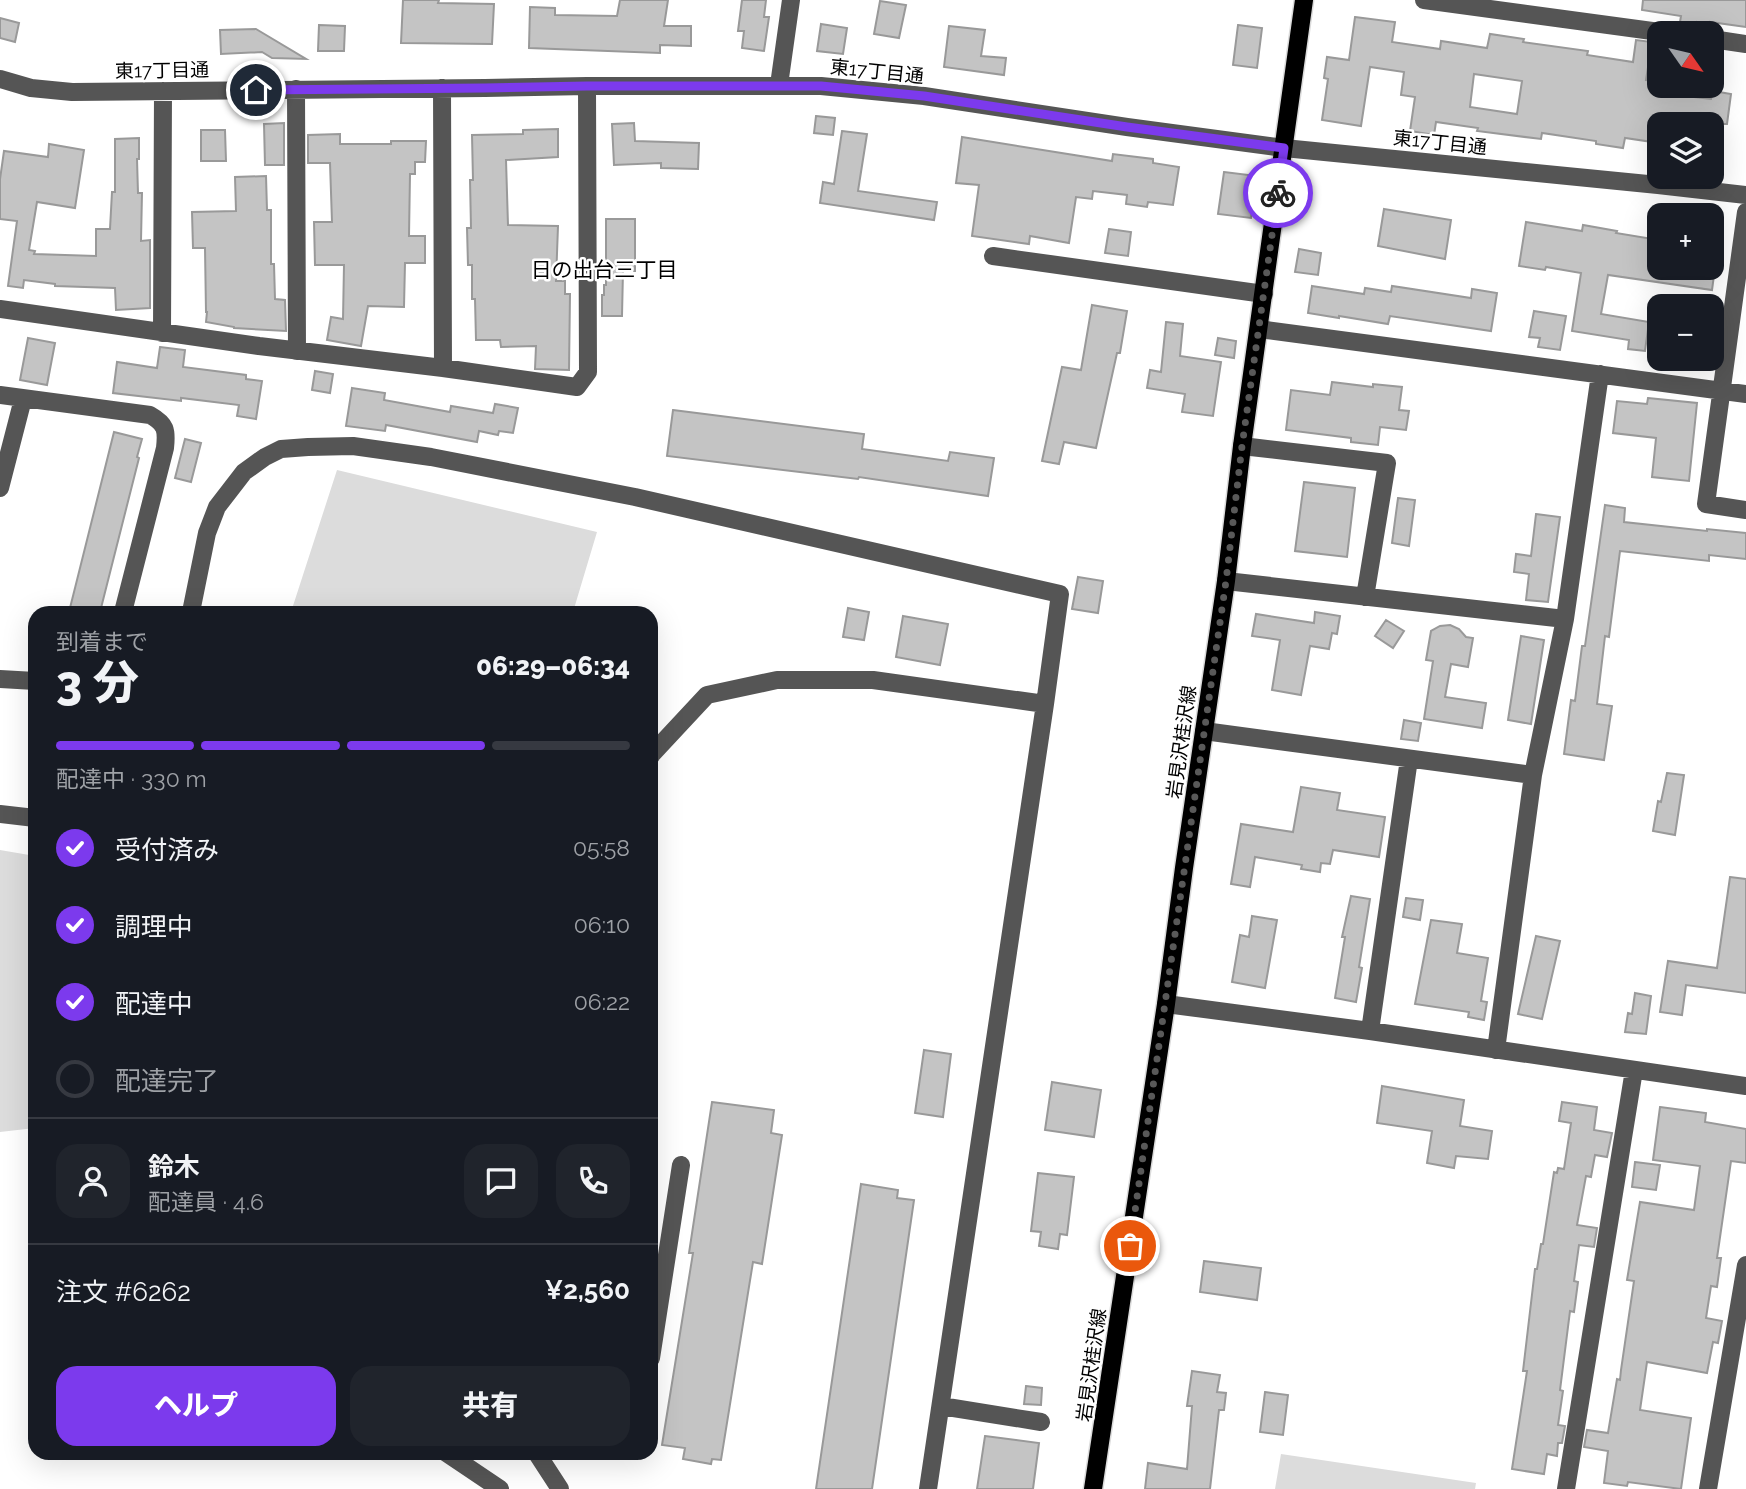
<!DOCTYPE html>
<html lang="ja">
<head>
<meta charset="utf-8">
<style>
	:root { --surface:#171b24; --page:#20242c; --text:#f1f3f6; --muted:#9ea1a6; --line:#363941; --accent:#7c3aed }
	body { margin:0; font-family:Raleway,"Noto Sans JP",sans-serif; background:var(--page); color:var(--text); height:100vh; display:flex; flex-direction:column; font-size:26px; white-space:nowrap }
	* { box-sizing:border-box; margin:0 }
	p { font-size:23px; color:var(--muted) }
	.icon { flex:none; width:38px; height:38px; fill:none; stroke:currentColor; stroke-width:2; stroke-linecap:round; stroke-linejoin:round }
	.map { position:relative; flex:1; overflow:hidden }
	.sheet { position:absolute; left:28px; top:606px; width:630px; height:854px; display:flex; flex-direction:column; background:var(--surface); border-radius:21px; box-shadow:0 7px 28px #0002 }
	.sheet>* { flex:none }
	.needle { width:46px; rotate:124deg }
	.buttons { position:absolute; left:1647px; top:21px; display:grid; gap:14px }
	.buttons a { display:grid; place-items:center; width:77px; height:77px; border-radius:14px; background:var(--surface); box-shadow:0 7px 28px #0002; font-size:35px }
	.pin { position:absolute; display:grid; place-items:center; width:60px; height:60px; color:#fff; margin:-30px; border:4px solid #fff; border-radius:50%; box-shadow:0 2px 7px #0007 }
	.courier { position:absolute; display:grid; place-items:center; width:70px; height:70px; margin:-35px; border:5px solid #7c3aed; border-radius:50%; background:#fff; color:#222; box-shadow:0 2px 9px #0007 }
	.summary em { font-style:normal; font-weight:800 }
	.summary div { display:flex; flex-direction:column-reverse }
	.summary { display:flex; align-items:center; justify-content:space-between; height:119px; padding:0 28px }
	h1 { font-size:46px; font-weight:800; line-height:52px }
	.bar { display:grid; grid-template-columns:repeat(4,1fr); gap:10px 7px; align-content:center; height:84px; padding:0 28px }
	.bar i { height:9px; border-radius:5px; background:var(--line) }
	.bar .on { background:var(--accent) }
	.bar p { grid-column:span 4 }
	.line { display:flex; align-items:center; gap:18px; padding:0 28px; border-top:2px solid var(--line) }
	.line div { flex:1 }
	.round { display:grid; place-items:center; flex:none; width:74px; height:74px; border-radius:21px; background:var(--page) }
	ol { padding:0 28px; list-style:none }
	li { display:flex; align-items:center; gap:21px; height:77px }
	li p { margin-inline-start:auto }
	li .icon { padding:7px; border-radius:50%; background:var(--accent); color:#fff; stroke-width:4 }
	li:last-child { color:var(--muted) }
	li i { width:38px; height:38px; border:4px solid var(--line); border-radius:50% }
	.button { display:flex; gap:14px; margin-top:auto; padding:14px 28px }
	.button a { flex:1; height:80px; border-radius:21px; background:var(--accent); color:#fff; font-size:28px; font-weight:800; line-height:80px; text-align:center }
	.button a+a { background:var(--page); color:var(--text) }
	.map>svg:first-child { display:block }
</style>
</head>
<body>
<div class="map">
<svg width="1746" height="1489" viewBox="0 0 1746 1489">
	<rect width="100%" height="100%" fill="#fff"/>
	<path fill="#dcdcdc" d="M337,470L597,532L573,612H291Z
		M0,850L35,856V1128L0,1132Z
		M1281,1454L1476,1483L1475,1489H1275Z"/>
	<path fill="#c4c4c4" stroke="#999" stroke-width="2" fill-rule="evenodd" d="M403,0H439L438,3L494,4L492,44L401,43Z
		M620,0H668L664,26H691V46L660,45V53L529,48L530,7L555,8V15L617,16Z
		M742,0H766L764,17H769L764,51L742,48L744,31H738Z
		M1643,0H1746V27L1710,22V25L1697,22V25L1680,22L1681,16L1642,10Z
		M880,1L906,5L899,38L874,34Z
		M1355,17L1395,22L1392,42L1440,49L1441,41L1487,48L1490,34L1524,39L1523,42L1588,51L1587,55L1633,62L1636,40L1652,42L1646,80L1659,81V86H1677L1675,95L1711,99L1713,91L1731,94L1727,124H1659V143L1625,138L1623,148L1596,144V141L1542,133L1541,139L1477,131L1478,128L1436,122L1434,135L1410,131L1415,97L1401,95L1404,72L1370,67L1361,126L1322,120L1328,79L1324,78L1327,57L1349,60ZM1474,74L1522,81L1517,114L1470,107Z
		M0,18L19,23L15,42L0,38Z
		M821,24L847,28L843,54L817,51Z
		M319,25L345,26L344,51H318Z
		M1238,25L1262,28L1257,68L1233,65Z
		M949,26L985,30L981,56L1006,58L1004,75L944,67Z
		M256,29L306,59L272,58L262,52L221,54L220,30Z
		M816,116L835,118L833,135L814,133Z
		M284,123V165H265L264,124Z
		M634,123L635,141L699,143L698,169L661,168V163L614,165L612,124Z
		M558,129V157L506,160L508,225L558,226L556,281H565V294H570L569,370L535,369L536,346L501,347L500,340H476L475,299H472V265H468L467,228H471L470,180H473L472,135L523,134V130Z
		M201,130H225L226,161H201Z
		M842,131L867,134L858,191L937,202L934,220L820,203L823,182L834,184Z
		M340,134V144H391V141H426L425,162H415V174H410L409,236H425V263H405L404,307L368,306L361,346L327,340L331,317L343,319L344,265H315L314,222H332L330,163H308V135Z
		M962,137L1112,161L1113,154L1153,159V163L1179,167L1173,205L1148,202L1147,207L1126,204L1127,195L1093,191L1092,199L1076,197L1069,243L1030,236L1029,244L972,236L979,185L956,183Z
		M139,138V159H137L138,193H142L141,241L150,240V308L116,310L115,288L55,286V284L24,280L23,288L8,286L17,221L0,219V179L4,151L48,157L49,144L84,150L75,208L37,202L29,250L35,251L34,254L96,256V229H110L112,192H115V139Z
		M1224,172L1257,176L1251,218L1218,214Z
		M266,176L267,210H271V264H274L275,299L285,300L286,331L234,328V327L206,322L207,312H206L205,248H193L192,212L236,211L235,177Z
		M1384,209L1451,220L1445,259L1378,246Z
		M606,219H635V271H623L622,316H602V295H604V285H606Z
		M1526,222L1582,231L1583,225L1617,231L1616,233L1659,240V268H1715L1712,290L1608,275L1601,314L1649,322L1645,351L1628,349L1629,340L1572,331L1581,273L1546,267L1545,270L1519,266Z
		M1109,229L1131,232L1128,256L1105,253Z
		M1299,249L1321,253L1318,275L1295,272Z
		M1312,286L1364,294L1365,288L1391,292L1392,286L1471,298L1472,289L1497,293L1491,331L1390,316L1388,324L1339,316V318L1308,313Z
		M1092,305L1127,311L1120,353H1117L1096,448L1064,442L1059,464L1042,461L1062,367L1081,370Z
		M1534,311L1566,316L1560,350L1538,347L1540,338L1529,337Z
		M1166,322L1183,324L1180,356L1221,362L1213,416L1182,412L1185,394L1147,388L1150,370L1161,372Z
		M28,338L55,343L47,385L20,380Z
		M1218,338L1236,341L1234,358L1215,355Z
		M160,347L185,350L183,367L246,375V379L262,381L256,419L237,416L239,405L181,398V401L113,393L117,362L157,368Z
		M315,371L333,374L330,393L312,390Z
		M1332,382L1373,387V384L1402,387L1399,410L1409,411L1406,430L1380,427L1378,445L1351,442V438L1286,430L1291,390L1330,395Z
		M352,388L385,393L384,400L450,412L451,406L493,413L495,404L518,408L513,433L499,431L498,435L479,431L477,442L386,425L385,431L346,426Z
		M1648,398L1697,403L1689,481L1652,477L1656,438L1613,433L1617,401L1647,404Z
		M673,410L864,434L862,449L948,461L950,452L994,458L988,496L859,477L858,479L667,456Z
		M114,432L142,439L137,457L139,458L100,612H69Z
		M185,439L201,443L191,482L175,478Z
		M1304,482L1355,488L1347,557L1295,551Z
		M1398,498L1415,500L1409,546L1392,543Z
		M1605,505L1625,508L1624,522L1707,531V529L1746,533V559L1709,555V561L1620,551L1609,637L1605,636L1597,704L1612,706L1604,760L1564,754L1571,700L1575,701L1582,646H1585Z
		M1536,514L1560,517L1548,602L1526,600L1529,574L1514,572L1516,554L1531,556Z
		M1078,577L1103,581L1098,613L1072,609Z
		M848,608L869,612L864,640L843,637Z
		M1315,612L1340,616L1337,634L1332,633L1329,649L1310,646L1301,695L1272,690L1280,640L1252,636L1256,614L1314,623Z
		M903,616L948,624L940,665L896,657Z
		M1386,620L1404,631L1393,648L1375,636Z
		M1450,625L1459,629L1466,637L1473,638L1468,667L1451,664L1445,697L1486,703L1482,728L1424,719L1433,661L1426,660L1431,631L1440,626Z
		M1521,636L1544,640L1531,724L1508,720Z
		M1404,720L1421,723L1418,741L1401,739Z
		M1667,773L1684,775L1675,835L1653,831L1658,801L1661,802Z
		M1301,787L1340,793L1337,810L1385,817L1379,857L1333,850L1330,864L1321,863L1320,872L1301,869L1302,865L1255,857L1250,887L1231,884L1241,824L1293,832Z
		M1730,877L1746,879V993L1686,985L1682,1015L1660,1012L1668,961L1717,968Z
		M1351,896L1370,899L1359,967L1362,968L1356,1002L1335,998L1345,937H1342Z
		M1406,898L1423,900L1420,920L1403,917Z
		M1252,916L1277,920L1265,988L1232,982L1240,935L1249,937Z
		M1431,920L1462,924L1457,953L1488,958L1481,1001L1487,1002L1484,1020L1468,1017L1469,1012L1415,1004Z
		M1536,936L1560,941L1542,1019L1518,1014Z
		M1635,993L1651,996L1646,1034L1625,1032L1628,1013L1632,1014Z
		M924,1050L951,1054L943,1117L915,1113Z
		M1052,1082L1101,1090L1094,1137L1045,1130Z
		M1382,1086L1464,1100L1460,1126L1492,1131L1488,1159L1456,1156L1454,1168L1427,1163L1432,1131L1377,1123Z
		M712,1102L774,1110L771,1133L782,1135L762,1264L753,1262L721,1460L712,1459L711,1464L683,1459L685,1448L662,1445L693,1253H689Z
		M1562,1102L1597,1107L1594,1130L1612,1133L1607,1157L1595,1155L1591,1177L1586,1176L1577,1225L1597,1228L1594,1247L1579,1245L1574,1281L1578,1282L1574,1312L1570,1311L1560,1390L1563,1391L1558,1425L1565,1426L1562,1443H1558L1557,1456L1547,1454L1544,1474L1512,1469L1527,1371H1523L1535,1269H1537L1541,1244H1543L1554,1172L1557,1173L1558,1168L1564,1169L1571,1123L1559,1121Z
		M1660,1107L1706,1113L1705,1122L1746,1129V1163L1731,1161L1717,1258H1721L1717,1287L1711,1286L1706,1318L1722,1321L1718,1343L1713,1342L1707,1373L1647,1362L1640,1410L1691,1418L1681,1489L1628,1482L1627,1486L1604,1483L1608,1451L1584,1447L1587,1430L1608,1433L1617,1379L1620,1380L1621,1370L1634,1281L1627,1280L1640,1202L1694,1210L1700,1166L1653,1160Z
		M1635,1162L1660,1165L1656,1190L1632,1187Z
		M1038,1173L1074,1177L1067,1235L1060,1234L1058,1249L1039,1246L1041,1232L1031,1231Z
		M861,1184L898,1190L897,1198L914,1200L872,1489H816Z
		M1204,1261L1261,1268L1257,1300L1200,1292Z
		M1192,1371L1220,1375L1217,1392L1226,1393L1224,1410H1219L1210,1489H1145L1148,1463L1187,1469L1192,1406H1187Z
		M1026,1386L1042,1388L1041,1405L1024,1404Z
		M1265,1392L1288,1395L1283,1435L1260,1432Z
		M985,1436L1039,1443L1033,1489H977Z"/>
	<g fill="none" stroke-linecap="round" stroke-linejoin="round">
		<g stroke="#dbdbdb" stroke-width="21">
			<path id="major" d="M1093,1489L1166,1004L1184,868L1226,581L1242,446L1304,0"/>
		</g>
		<path stroke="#555" stroke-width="18" d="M1424,0L1667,33
			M1712,39L1746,44
			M0,79L31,88L72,92L485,88L587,86H821L924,96L1127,127L1284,148L1658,185L1746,195
			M779,85L791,0
			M442,88L443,368L577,387L588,372L587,86
			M296,89L297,351
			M1746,212L1706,504L1746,510
			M993,256L1264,294
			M0,309L259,346L443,368
			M1259,329L1746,394
			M162,333L163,91
			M0,395L150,415C166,424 167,430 165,448L123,612
			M1242,446L1387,463L1365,597
			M0,488L23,399
			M1226,581L1565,619
			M191,612L207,533L217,507L244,472L265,457L281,449L308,447L353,446L431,457L635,497L1060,594L1045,704L928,1489
			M0,679L35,681
			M1204,731L1533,775
			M651,756L652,754L707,695L777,680H873L1045,704
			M0,814L35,818
			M1166,1004L1370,1031L1746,1086
			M1370,1031L1409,759
			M1496,1050L1533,775L1565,619L1600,374
			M651,1358L681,1165
			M941,1406L1041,1422
			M445,1452L500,1489
			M536,1452L560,1489
			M1566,1489L1634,1070
			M1708,1489L1746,1265"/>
		<use href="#major" stroke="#000" stroke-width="18"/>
	</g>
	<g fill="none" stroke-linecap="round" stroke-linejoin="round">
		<path stroke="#595959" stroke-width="7" stroke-dasharray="0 12.6" d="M1130,1246L1226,581L1242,446L1278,193"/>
		<path stroke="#7c3aed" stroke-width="9" d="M256,90L485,88L587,86H821L924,96L1127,127L1284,148L1278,193"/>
	</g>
	<g text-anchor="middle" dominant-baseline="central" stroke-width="5" stroke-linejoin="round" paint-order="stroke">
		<g font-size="19" fill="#000" stroke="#fff">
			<text transform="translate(162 70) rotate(-1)">東17丁目通</text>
			<text transform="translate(877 71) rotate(6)">東17丁目通</text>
			<text transform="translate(1440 142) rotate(6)">東17丁目通</text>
			<text transform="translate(1181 742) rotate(-82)">岩見沢桂沢線</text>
			<text transform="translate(1091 1365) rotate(-82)">岩見沢桂沢線</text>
		</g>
		<g font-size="21" fill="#000" stroke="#fff">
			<text x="604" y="269">日の出台三丁目</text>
		</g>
	</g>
</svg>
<div class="buttons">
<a><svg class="needle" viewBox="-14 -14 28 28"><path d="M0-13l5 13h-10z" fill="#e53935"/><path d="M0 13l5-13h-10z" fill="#9ea1a6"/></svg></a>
<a><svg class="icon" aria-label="layers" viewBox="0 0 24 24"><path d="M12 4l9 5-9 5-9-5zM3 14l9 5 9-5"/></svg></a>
<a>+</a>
<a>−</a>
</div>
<div class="pin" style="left:1130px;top:1246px;background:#ea580c"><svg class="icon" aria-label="bag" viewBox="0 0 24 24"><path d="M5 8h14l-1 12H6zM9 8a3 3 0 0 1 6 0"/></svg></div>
<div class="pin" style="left:256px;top:90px;background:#1f2937"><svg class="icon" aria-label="home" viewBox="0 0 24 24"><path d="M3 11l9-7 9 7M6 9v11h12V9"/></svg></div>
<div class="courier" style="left:1278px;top:193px"><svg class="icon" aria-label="bike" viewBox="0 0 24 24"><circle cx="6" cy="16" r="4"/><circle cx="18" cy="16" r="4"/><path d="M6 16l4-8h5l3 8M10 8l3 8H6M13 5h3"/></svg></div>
<section class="sheet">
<div class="summary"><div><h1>3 分</h1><p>到着まで</p></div><em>06:29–06:34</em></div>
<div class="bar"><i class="on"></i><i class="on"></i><i class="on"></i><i></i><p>配達中 · 330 m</p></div>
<ol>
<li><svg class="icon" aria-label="check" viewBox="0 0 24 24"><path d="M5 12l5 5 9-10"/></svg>受付済み<p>05:58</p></li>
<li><svg class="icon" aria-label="check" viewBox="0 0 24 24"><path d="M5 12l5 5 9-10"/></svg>調理中<p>06:10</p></li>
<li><svg class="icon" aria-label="check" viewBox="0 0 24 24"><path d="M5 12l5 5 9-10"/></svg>配達中<p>06:22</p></li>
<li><i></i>配達完了</li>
</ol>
<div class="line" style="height:126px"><a class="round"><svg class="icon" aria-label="person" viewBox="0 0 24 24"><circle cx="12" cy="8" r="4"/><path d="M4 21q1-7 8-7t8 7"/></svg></a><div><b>鈴木</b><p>配達員 · 4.6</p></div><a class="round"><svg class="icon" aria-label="chat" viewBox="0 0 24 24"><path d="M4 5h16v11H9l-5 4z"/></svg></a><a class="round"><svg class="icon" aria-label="phone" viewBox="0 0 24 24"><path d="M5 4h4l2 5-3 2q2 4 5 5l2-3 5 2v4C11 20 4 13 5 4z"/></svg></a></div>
<div class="line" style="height:91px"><div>注文 #6262</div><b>¥2,560</b></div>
<div class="button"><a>ヘルプ</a><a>共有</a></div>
</section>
</div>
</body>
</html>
